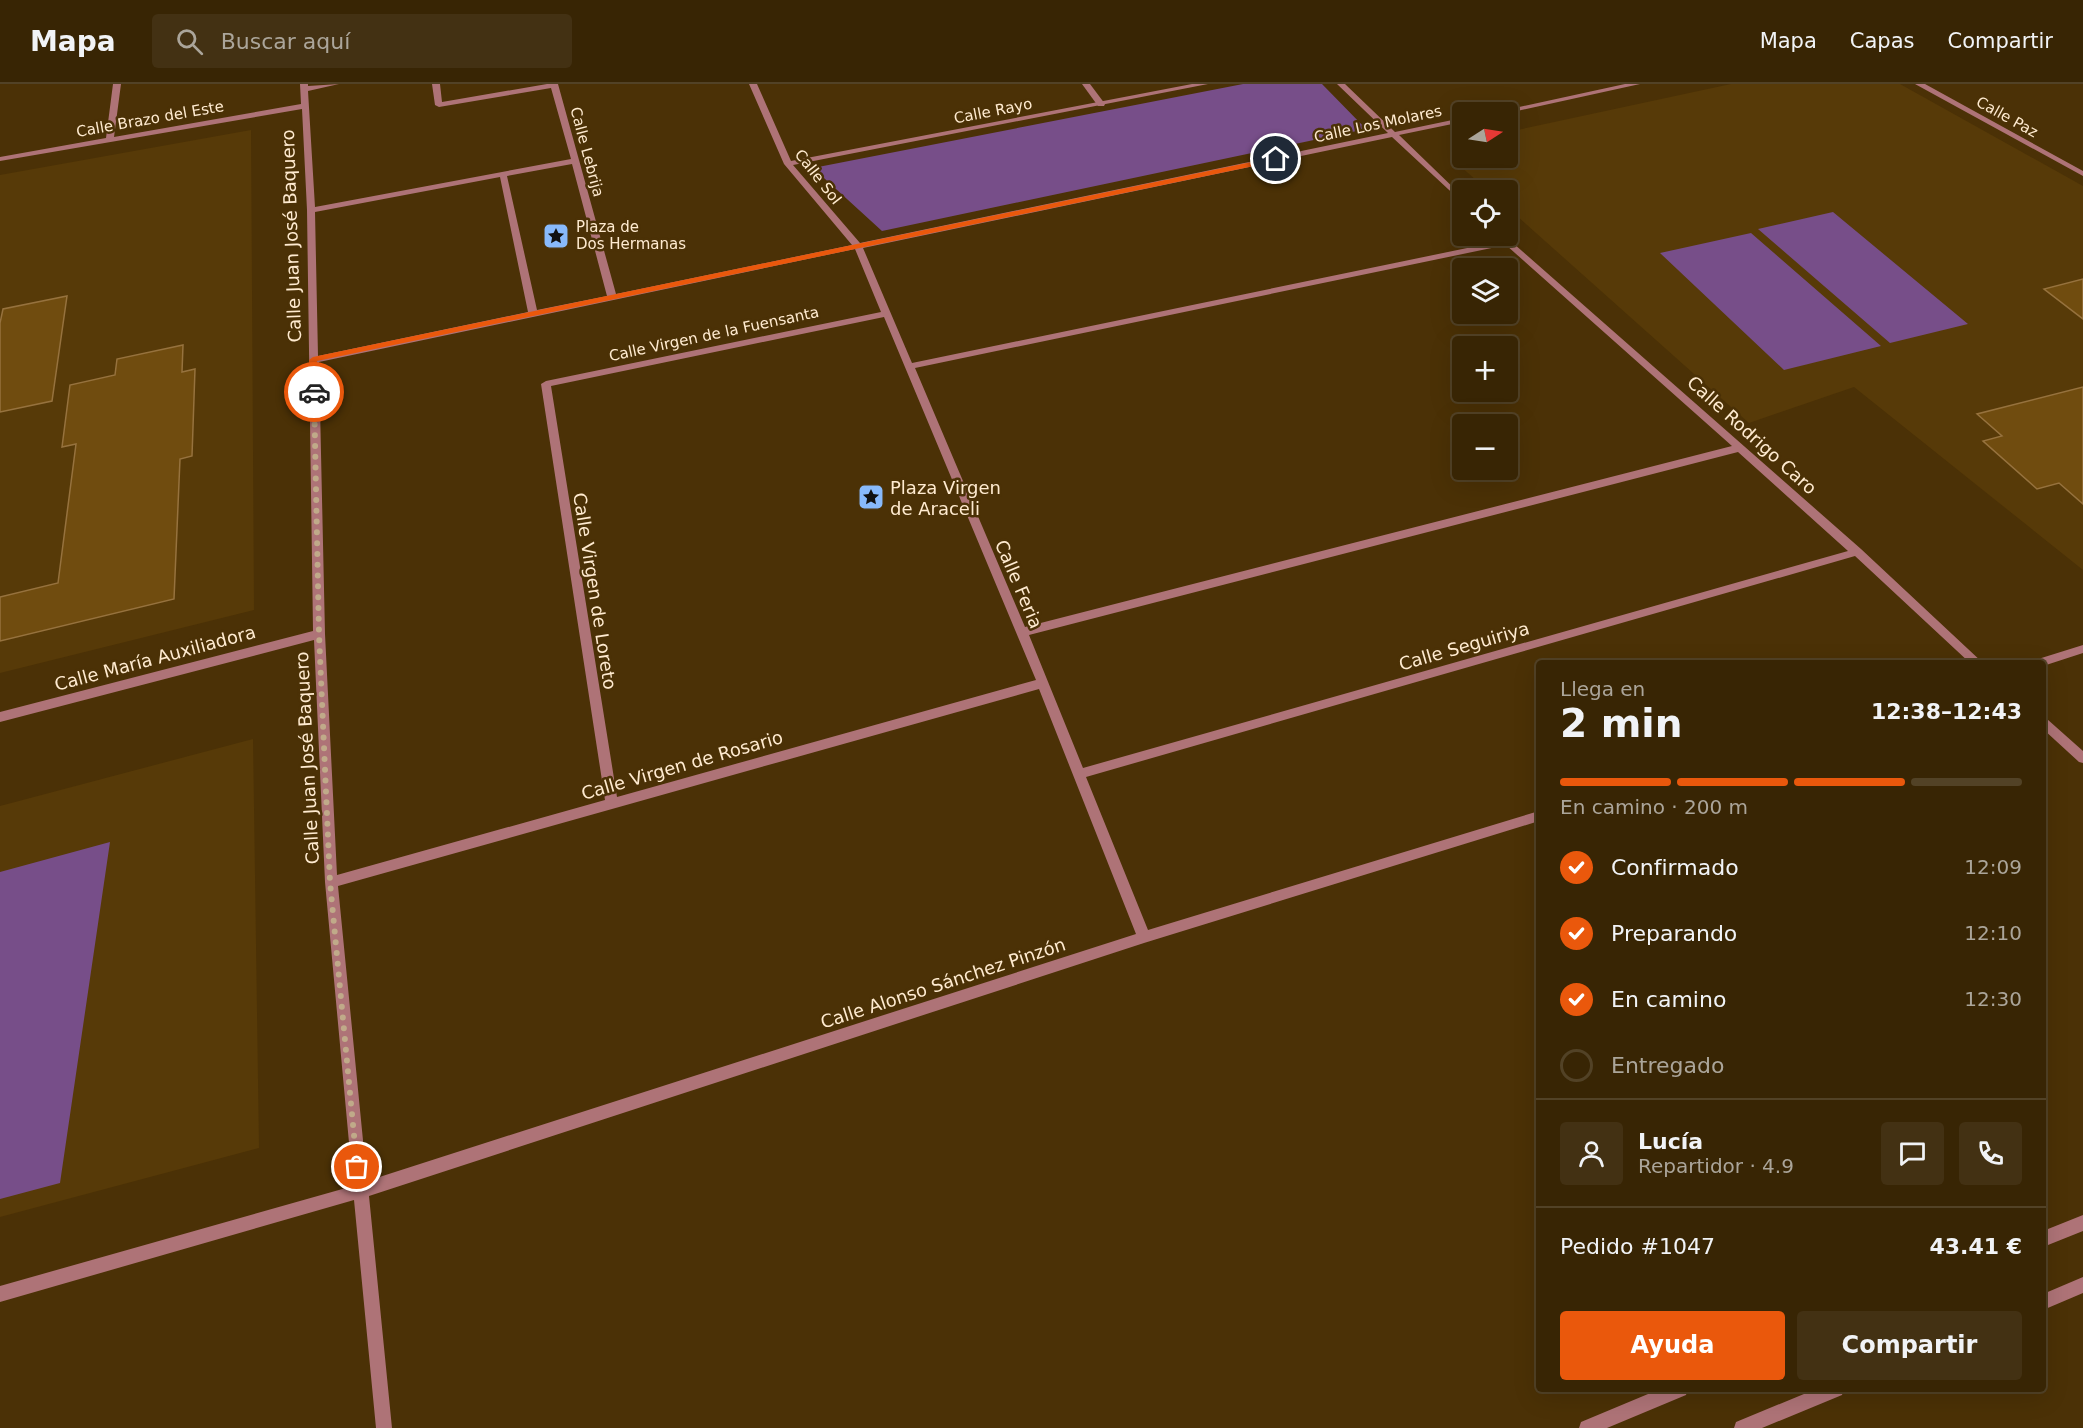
<!DOCTYPE html>
<html lang="es">
<head>
<meta charset="utf-8">
<style>
	:root { --surface:#382504; --page:#433113; --text:#f1f3f6; --muted:#aba59a; --line:#524226; --accent:#ea580c }
	body { margin:0; font-family:"DejaVu Sans",sans-serif; background:var(--page); color:var(--text); height:100vh; display:flex; flex-direction:column; font-size:22px; white-space:nowrap }
	* { box-sizing:border-box; margin:0 }
	p { font-size:20px; color:var(--muted) }
	.icon { flex:none; width:33px; height:33px; fill:none; stroke:currentColor; stroke-width:2; stroke-linecap:round; stroke-linejoin:round }
	.map { position:relative; flex:1; overflow:hidden }
	.side { position:absolute; left:1536px; top:576px; width:510px; height:732px; display:flex; flex-direction:column; background:var(--surface); border-radius:6px; box-shadow:0 6px 24px #0002,0 0 0 2px var(--line) }
	.side>* { flex:none }
	.needle { width:39px; rotate:78deg }
	.buttons { position:absolute; left:1452px; top:18px; display:grid; gap:12px }
	.buttons a { display:grid; place-items:center; width:66px; height:66px; border-radius:6px; background:var(--surface); box-shadow:0 6px 24px #0002,0 0 0 2px var(--line); font-size:30px }
	.pin { position:absolute; display:grid; place-items:center; width:51px; height:51px; color:#fff; margin:-26px; border:3px solid #fff; border-radius:50%; box-shadow:0 2px 6px #0007 }
	.courier { position:absolute; display:grid; place-items:center; width:60px; height:60px; margin:-30px; border:4px solid #ea580c; border-radius:50%; background:#fff; color:#222; box-shadow:0 2px 8px #0007 }
	.overview em { font-style:normal; font-weight:800 }
	.overview div { display:flex; flex-direction:column-reverse }
	.overview { display:flex; align-items:center; justify-content:space-between; height:102px; padding:0 24px }
	h1 { font-size:39px; font-weight:800; line-height:45px }
	.bar { display:grid; grid-template-columns:repeat(4,1fr); gap:9px 6px; align-content:center; height:72px; padding:0 24px }
	.bar i { height:8px; border-radius:4px; background:var(--line) }
	.bar .selected { background:var(--accent) }
	.bar p { grid-column:span 4 }
	.line { display:flex; align-items:center; gap:15px; padding:0 24px; border-top:2px solid var(--line) }
	.line div { flex:1 }
	.round { display:grid; place-items:center; flex:none; width:63px; height:63px; border-radius:6px; background:var(--page) }
	ol { padding:0 24px; list-style:none }
	li { display:flex; align-items:center; gap:18px; height:66px }
	li p { margin-inline-start:auto }
	li .icon { padding:6px; border-radius:50%; background:var(--accent); color:#fff; stroke-width:4 }
	li:last-child { color:var(--muted) }
	li i { width:33px; height:33px; border:3px solid var(--line); border-radius:50% }
	.button { display:flex; gap:12px; margin-top:auto; padding:12px 24px }
	.button a { flex:1; height:69px; border-radius:6px; background:var(--accent); color:#fff; font-size:24px; font-weight:800; line-height:69px; text-align:center }
	.button a+a { background:var(--page); color:var(--text) }
	header { display:flex; align-items:center; gap:36px; box-sizing:border-box; height:84px; padding:0 30px; background:var(--surface); border-bottom:2px solid var(--line) }
	header strong { font-size:28px }
	nav { display:flex; gap:33px; margin-inline-start:auto; font-size:21px }
	.search { width:420px; height:54px; background:var(--page); display:flex; align-items:center; gap:15px; box-sizing:border-box; padding:0 21px; border-radius:6px; color:var(--muted); font-size:22px }
	.map>svg:first-child { display:block }
</style>
</head>
<body>
<header>
<strong>Mapa</strong>
<div class="search"><svg class="icon" aria-label="search" viewBox="0 0 24 24"><circle cx="10" cy="10" r="6"/><path d="M15 15l6 6"/></svg>Buscar aquí</div>
<nav><a>Mapa</a><a>Capas</a><a>Compartir</a></nav>
</header>
<div class="map">
<svg width="2083" height="1344" viewBox="0 0 2083 1344">
	<rect width="100%" height="100%" fill="#4b3106"/>
	<path fill="#573a08" d="M1731,0H1900L2083,102V486L1854,303L1749,339L1508,124V106H1487L1458,80L1463,74H1508V48Z
		M251,46L254,526L0,589V91Z
		M253,655L259,1064L0,1133V722Z"/>
	<path fill="#774e89" d="M1243,0H1322L1366,45L882,147L813,84Z
		M1833,128L1968,240L1890,259L1758,145Z
		M1751,149L1881,262L1784,286L1660,169Z
		M110,758L60,1099L0,1115V788Z"/>
	<path fill="#704c0f" stroke="#96723e" stroke-width="1.5" d="M2083,195V235L2044,205Z
		M67,212L52,317L0,328V239L3,225Z
		M183,261L182,288L195,285L192,372L180,375L174,515L0,557V513L58,499L76,360L62,363L70,301L115,291L117,275Z
		M2083,303V420L2059,399L2037,405L1983,357L2002,352L1977,330Z"/>
	<g fill="none" stroke-linecap="round" stroke-linejoin="round">
		<path fill="#ae7377" fill-rule="evenodd" d="M1082,0H1090L1105,20L1104,22H1098Z"/>
		<path fill="#ae7377" fill-rule="evenodd" d="M113,0H121L114,53L301,20L300,0H308V2L339,0L308,7L315,123L571,75L551,4L439,23L435,21L432,0H440L442,18L547,0H558L616,210L852,161L784,80L749,0H757L791,77L1192,0H1208L793,81L860,159L1388,49L1337,0H1345L1395,48L1462,34V38L1399,51L1462,112V118L1392,53L863,164L912,279L1501,157L1497,152H1505L1861,465L1983,579H1970L1855,472L1086,693L1148,846L1539,727V737L1144,859L369,1112L392,1344H376L354,1116L0,1218V1202L353,1102L325,798L314,556L0,638V628L313,547L307,126L302,25L0,77V73L106,54ZM572,80L607,212L537,226L507,92ZM500,93L528,228L318,272L315,128ZM1506,161L1732,362L1025,543L915,284ZM855,165L881,228L546,297L541,300L605,716L337,791L325,550L319,278ZM884,233L1036,596L617,713L551,302ZM1738,368L1848,467L1083,684L1029,551ZM1039,605L1136,850L367,1097L338,802Z
			M1625,0H1640L1508,29L1496,28Z
			M1915,0H1925L2083,87V92Z
			M2083,561V569L2043,582V579H2033L2035,576Z
			M2043,633L2047,635L2083,667V679L2079,678L2043,645Z
			M2083,1131V1147L2043,1163V1147Z
			M2083,1193V1209L2043,1226V1210Z
			M1660,1305H1688L1686,1311L1607,1344H1579L1581,1338Z
			M1816,1305H1844L1842,1311L1762,1344H1734L1736,1338Z"/>
	</g>
	<path fill="#ea580c" d="M1276,73L1278,77L317,277L318,308L314,311L310,308L309,276L313,273Z"/>
	<g fill="none" stroke-linecap="round" stroke-linejoin="round">
		<path stroke="#c0aa89" stroke-width="6" stroke-dasharray="0 10.8" d="M314,308L319,550L330,798L357,1083"/>
	</g>
	<defs>
		<g id="sight-square" transform="scale(1.35)"><rect x="-9" y="-9" width="18" height="18" rx="4" fill="#88bafc" stroke="#4b3106"/><path d="M0-6L1.8-2.2L6-1.7L2.9 1.2L3.7 5.4L0 3.3L-3.7 5.4L-2.9 1.2L-6-1.7L-1.8-2.2Z" fill="#111"/></g>
	</defs>
	<g fill-rule="evenodd">
		<use href="#sight-square" x="556" y="152"/>
		<use href="#sight-square" x="871" y="413"/>
	</g>
	<g text-anchor="middle" dominant-baseline="central" stroke-width="5" stroke-linejoin="round" paint-order="stroke">
		<g font-size="15" fill="#ffebd0" stroke="#4b3106">
			<text transform="translate(993 27) rotate(-11)">Calle Rayo</text>
			<text transform="translate(2007 33) rotate(29)">Calle Paz</text>
			<text transform="translate(150 35) rotate(-10)">Calle Brazo del Este</text>
			<text transform="translate(1378 40) rotate(-12)">Calle Los Molares</text>
			<text transform="translate(587 68) rotate(75)">Calle Lebrija</text>
			<text transform="translate(818 93) rotate(52)">Calle Sol</text>
			<text transform="translate(714 250) rotate(-12)">Calle Virgen de la Fuensanta</text>
		</g>
		<g font-size="15" fill="#ffebd0" stroke="#4b3106" text-anchor="start">
			<text x="576" y="143">Plaza de<tspan x="576" dy="17">Dos Hermanas</tspan></text>
		</g>
		<g font-size="18" fill="#ffebd0" stroke="#4b3106">
			<text transform="translate(291 152) rotate(-92)">Calle Juan José Baquero</text>
			<text transform="translate(1752 351) rotate(42)">Calle Rodrigo Caro</text>
			<text transform="translate(1019 500) rotate(67)">Calle Feria</text>
			<text transform="translate(595 507) rotate(81)">Calle Virgen de Loreto</text>
			<text transform="translate(1464 562) rotate(-16)">Calle Seguiriya</text>
			<text transform="translate(155 574) rotate(-15)">Calle María Auxiliadora</text>
			<text transform="translate(307 674) rotate(-93)">Calle Juan José Baquero</text>
			<text transform="translate(682 681) rotate(-16)">Calle Virgen de Rosario</text>
			<text transform="translate(943 899) rotate(-18)">Calle Alonso Sánchez Pinzón</text>
		</g>
		<g font-size="18" fill="#ffebd0" stroke="#4b3106" text-anchor="start">
			<text x="890" y="403">Plaza Virgen<tspan x="890" dy="21">de Araceli</tspan></text>
		</g>
	</g>
</svg>
<div class="buttons">
<a><svg class="needle" viewBox="-14 -14 28 28"><path d="M0-13l5 13h-10z" fill="#e53935"/><path d="M0 13l5-13h-10z" fill="#aba59a"/></svg></a>
<a><svg class="icon" aria-label="locate" viewBox="0 0 24 24"><circle cx="12" cy="12" r="6"/><path d="M12 2v4M12 18v4M2 12h4M18 12h4"/></svg></a>
<a><svg class="icon" aria-label="layers" viewBox="0 0 24 24"><path d="M12 4l9 5-9 5-9-5zM3 14l9 5 9-5"/></svg></a>
<a>+</a>
<a>−</a>
</div>
<div class="pin" style="left:357px;top:1083px;background:#ea580c"><svg class="icon" aria-label="bag" viewBox="0 0 24 24"><path d="M5 8h14l-1 12H6zM9 8a3 3 0 0 1 6 0"/></svg></div>
<div class="pin" style="left:1276px;top:75px;background:#1f2937"><svg class="icon" aria-label="home" viewBox="0 0 24 24"><path d="M3 11l9-7 9 7M6 9v11h12V9"/></svg></div>
<div class="courier" style="left:314px;top:308px"><svg class="icon" aria-label="car" viewBox="0 0 24 24"><path d="M5 17H2v-5l4-1 3-4h7l3 4 3 1v5h-3M9 17h6M6 11h13"/><circle cx="7" cy="17" r="2"/><circle cx="17" cy="17" r="2"/></svg></div>
<section class="side">
<div class="overview"><div><h1>2 min</h1><p>Llega en</p></div><em>12:38–12:43</em></div>
<div class="bar"><i class="selected"></i><i class="selected"></i><i class="selected"></i><i></i><p>En camino · 200 m</p></div>
<ol>
<li><svg class="icon" aria-label="check" viewBox="0 0 24 24"><path d="M5 12l5 5 9-10"/></svg>Confirmado<p>12:09</p></li>
<li><svg class="icon" aria-label="check" viewBox="0 0 24 24"><path d="M5 12l5 5 9-10"/></svg>Preparando<p>12:10</p></li>
<li><svg class="icon" aria-label="check" viewBox="0 0 24 24"><path d="M5 12l5 5 9-10"/></svg>En camino<p>12:30</p></li>
<li><i></i>Entregado</li>
</ol>
<div class="line" style="height:108px"><a class="round"><svg class="icon" aria-label="person" viewBox="0 0 24 24"><circle cx="12" cy="8" r="4"/><path d="M4 21q1-7 8-7t8 7"/></svg></a><div><b>Lucía</b><p>Repartidor · 4.9</p></div><a class="round"><svg class="icon" aria-label="chat" viewBox="0 0 24 24"><path d="M4 5h16v11H9l-5 4z"/></svg></a><a class="round"><svg class="icon" aria-label="phone" viewBox="0 0 24 24"><path d="M5 4h4l2 5-3 2q2 4 5 5l2-3 5 2v4C11 20 4 13 5 4z"/></svg></a></div>
<div class="line" style="height:78px"><div>Pedido #1047</div><b>43.41 €</b></div>
<div class="button"><a>Ayuda</a><a>Compartir</a></div>
</section>
</div>
</body>
</html>
